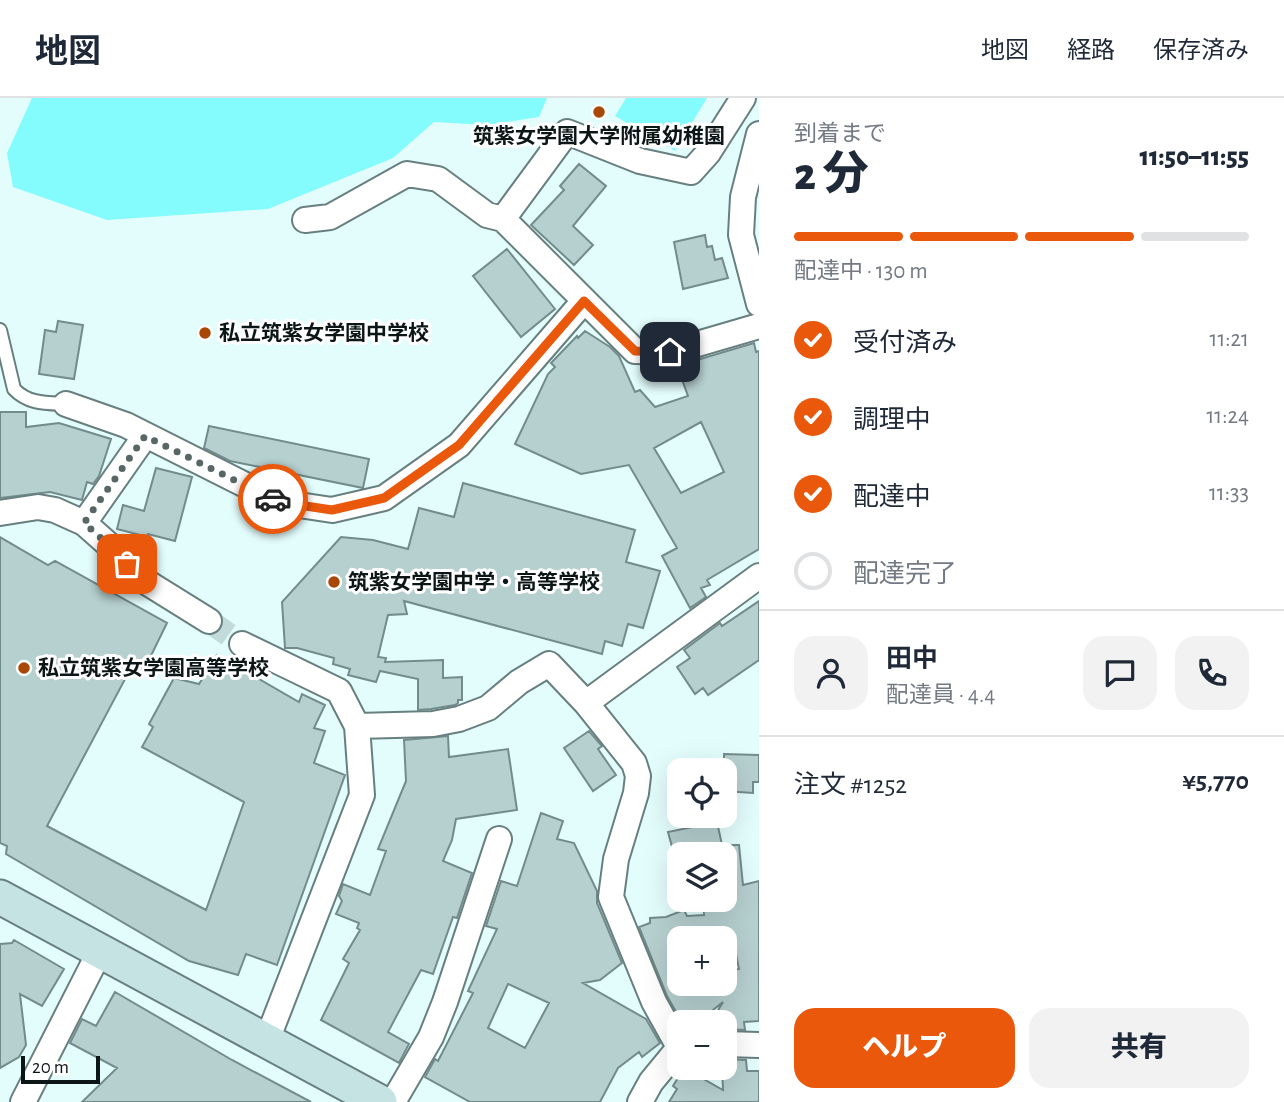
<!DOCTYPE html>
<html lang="ja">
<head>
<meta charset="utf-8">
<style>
	:root { --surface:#fff; --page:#f2f2f3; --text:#1f2937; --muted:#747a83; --line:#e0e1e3; --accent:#ea580c }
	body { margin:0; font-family:"Alegreya Sans","Noto Sans JP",sans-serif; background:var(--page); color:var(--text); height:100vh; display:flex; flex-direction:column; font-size:26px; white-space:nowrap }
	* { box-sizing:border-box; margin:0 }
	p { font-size:23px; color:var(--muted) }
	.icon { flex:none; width:38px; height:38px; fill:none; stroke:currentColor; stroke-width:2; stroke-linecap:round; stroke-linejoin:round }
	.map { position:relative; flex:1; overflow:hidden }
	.sheet { display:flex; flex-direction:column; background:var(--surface); width:525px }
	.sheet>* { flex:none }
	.tools { position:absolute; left:667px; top:660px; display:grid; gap:14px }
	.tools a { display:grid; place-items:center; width:70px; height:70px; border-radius:14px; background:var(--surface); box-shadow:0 7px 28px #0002; font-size:35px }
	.scale { position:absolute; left:21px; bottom:18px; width:79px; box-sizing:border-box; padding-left:7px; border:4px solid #0d1616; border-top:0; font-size:19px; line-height:24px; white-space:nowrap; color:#0d1616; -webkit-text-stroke:5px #fff; paint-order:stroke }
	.pin { position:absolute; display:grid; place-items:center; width:60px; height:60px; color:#fff; margin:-30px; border-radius:14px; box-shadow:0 4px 10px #0006 }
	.courier { position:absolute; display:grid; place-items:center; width:70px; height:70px; margin:-35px; border:5px solid #ea580c; border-radius:50%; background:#fff; color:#222; box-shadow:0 2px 9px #0007 }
	.overview em { font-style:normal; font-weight:800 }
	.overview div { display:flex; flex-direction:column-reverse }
	.overview { display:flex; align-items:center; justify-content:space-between; height:119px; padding:0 35px }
	h1 { font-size:46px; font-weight:800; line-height:52px }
	.bar { display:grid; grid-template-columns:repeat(4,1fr); gap:10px 7px; align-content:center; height:84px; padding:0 35px }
	.bar i { height:9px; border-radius:5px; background:var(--line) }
	.bar .selected { background:var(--accent) }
	.bar p { grid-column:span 4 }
	.line { display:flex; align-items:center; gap:18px; padding:0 35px; border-top:2px solid var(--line) }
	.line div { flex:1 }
	.round { display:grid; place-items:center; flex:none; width:74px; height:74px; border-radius:21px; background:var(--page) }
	ol { padding:0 35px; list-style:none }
	li { display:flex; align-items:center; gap:21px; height:77px }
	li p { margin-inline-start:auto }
	li .icon { padding:7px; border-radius:50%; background:var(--accent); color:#fff; stroke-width:4 }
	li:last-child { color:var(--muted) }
	li i { width:38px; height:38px; border:4px solid var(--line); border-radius:50% }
	.action { display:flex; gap:14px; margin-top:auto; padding:14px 35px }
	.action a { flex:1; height:80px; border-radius:21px; background:var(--accent); color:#fff; font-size:28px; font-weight:800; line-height:80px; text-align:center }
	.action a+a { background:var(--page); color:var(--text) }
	header { display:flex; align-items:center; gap:42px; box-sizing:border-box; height:98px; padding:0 35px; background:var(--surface); border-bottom:2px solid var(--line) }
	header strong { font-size:33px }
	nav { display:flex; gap:38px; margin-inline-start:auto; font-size:24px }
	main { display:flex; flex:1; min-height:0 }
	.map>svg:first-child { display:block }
</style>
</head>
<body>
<header>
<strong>地図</strong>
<nav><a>地図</a><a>経路</a><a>保存済み</a></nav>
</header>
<main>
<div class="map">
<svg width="759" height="1004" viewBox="0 0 759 1004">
	<rect width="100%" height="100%" fill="#e3fdfc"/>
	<path fill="#84fbfc" d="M32,0H547L539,19L486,27L434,24L393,60L268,111L107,122L13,89L7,55Z
		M626,0H707L675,53L615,18Z"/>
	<path fill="#b6cfcf" stroke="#748b8b" stroke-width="2" fill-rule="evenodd" d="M579,66L606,88L573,128L593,147L574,167L531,127L564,92L560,88Z
		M705,137L707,149L712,148L715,162L722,160L728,180L683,191L674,144Z
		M507,151L555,211L521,239L473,178Z
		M58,223L83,227L74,281L39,276L45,232L56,234Z
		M585,233L610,249L619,258L635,294L640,292L655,309L688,298L677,268L754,245L756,254L759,253V451L707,482L710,487L701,490L706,499L690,510L662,458L677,450L629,367L581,376L515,346L548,276L555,269L551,265L577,238L578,240ZM701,324L724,374L681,395L654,350Z
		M0,314H26V329L59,325L111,341L99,378L93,386L87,384L82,402L50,394L0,400Z
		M209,328L369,361L363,390L230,363L204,350Z
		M156,370L192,379L175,443L148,436V439L117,431L123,407L144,413Z
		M463,385L635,432L626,464L660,473L643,530L628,526L622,548L605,543L602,556L404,503L407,516L388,517L378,559L386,560L385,564L443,562V580L462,579V602H458V605L455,607L431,611L418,612V581L380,573L376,584L348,577L350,571L333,566L334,560L297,550H285L282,504L341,439L373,442L408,451L419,410L454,419Z
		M0,439L48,467L55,463L167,525L144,572L133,566L47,728L206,812L244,704L142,649L153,629L149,626L174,580L199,586L217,557L299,604L302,596L325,607L314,630L325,633L314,665L345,677L277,867L246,856L238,877L189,863L6,756L7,748L0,745Z
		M759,503V562L708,597L703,590L695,596L677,569L690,560L684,552L720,525L722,528Z
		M589,633L602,648L598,651L616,677L593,693L564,650Z
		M448,638L449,659L508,651L517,712L456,721L452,742L443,763L472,775L457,820L453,819L433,876L421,872L388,934L409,946L399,965L321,922L349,865L343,861L360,832L357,830L359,825L336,816L342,803L339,798L343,786L370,797L386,753L378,751L406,683L404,642Z
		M724,656L759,657V684H753V695L724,693Z
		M541,715L563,723L557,741L574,745L597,793V805L622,865L600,882L583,885L646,921L660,945L642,959L639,954L618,970L600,1004H470L425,979L435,961L438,963L473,895L468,893L497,831L486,828L501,783L517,788ZM508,886L549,905L525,950L488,930Z
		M717,724L724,756H674L668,734Z
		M724,747H739L743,787L759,783V923L744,924L745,932L724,931V924H711L723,904L698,924H682L667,898L639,829L650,825V820L666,819L684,812L687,818L704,817L703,802H724ZM732,836L739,871L724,872V886H679V840Z
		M14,842L64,871L42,908L20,896L26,947L19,959L0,970V846L12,845Z
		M115,894L232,962L311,1004H82L117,970L70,945L82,921L96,928Z
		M724,961L746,962L747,973H759V1004H669L677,991L673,988L684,970L723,992L722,970H724Z"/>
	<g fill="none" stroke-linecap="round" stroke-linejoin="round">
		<path stroke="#c3dada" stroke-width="24" stroke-dasharray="24 12" stroke-linecap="butt" d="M209,523L242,546"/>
		<g stroke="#687f7f" stroke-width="16">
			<path id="lane" d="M0,232L14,291C28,306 46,305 66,306"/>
		</g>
		<g stroke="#687f7f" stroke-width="28">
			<path id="street" d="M759,36L743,99L741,137L759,206
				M503,121L567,34L640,63L691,74L708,55L743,0
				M305,122L330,119L407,76L438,81L487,117L503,121L635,253L670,254L759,228
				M66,306L126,327L279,404L332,412L384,400L459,347L584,203
				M0,415L38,409L55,412L84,425L145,338
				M84,425L118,455L135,477L209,523
				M242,546L339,593L357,628L362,697L267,942
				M586,605L759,478
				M357,628L433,626L459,621L488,610L519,584L549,566L586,605L634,665L638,678L636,695L616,761L611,799L654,904L679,949
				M724,946L759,947
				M23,1004L101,851
				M393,1004L431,939L445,904L499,741
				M640,1004L651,984L679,950"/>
		</g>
		<g stroke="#687f7f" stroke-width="37">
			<path id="secondary" d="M0,799L380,1004"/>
		</g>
		<use href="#lane" stroke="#fff" stroke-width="12"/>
		<use href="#street" stroke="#fff" stroke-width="24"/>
		<use href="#secondary" stroke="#c5e3e3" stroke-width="33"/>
	</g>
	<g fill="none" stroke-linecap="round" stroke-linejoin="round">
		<path stroke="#586766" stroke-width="7" stroke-dasharray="0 12.6" d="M127,466L118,455L84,425L145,338L273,401"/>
		<path stroke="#ea580c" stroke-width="9" d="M273,401L279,404L332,412L384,400L459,347L584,203L635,253L670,254"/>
	</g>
	<g fill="#a94706" stroke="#fff" stroke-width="2.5">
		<circle cx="599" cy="14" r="7"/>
		<circle cx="205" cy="235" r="7"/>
		<circle cx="334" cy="484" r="7"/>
		<circle cx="24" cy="570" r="7"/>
	</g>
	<g text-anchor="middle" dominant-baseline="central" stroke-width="6" stroke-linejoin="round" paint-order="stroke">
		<g font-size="21" font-weight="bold" fill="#0d1616" stroke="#fff" text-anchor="start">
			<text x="599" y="38" text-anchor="middle">筑紫女学園大学附属幼稚園</text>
			<text x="219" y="235">私立筑紫女学園中学校</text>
			<text x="348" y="484">筑紫女学園中学・高等学校</text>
			<text x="38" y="570">私立筑紫女学園高等学校</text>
		</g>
	</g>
</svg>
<div class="tools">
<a><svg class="icon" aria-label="locate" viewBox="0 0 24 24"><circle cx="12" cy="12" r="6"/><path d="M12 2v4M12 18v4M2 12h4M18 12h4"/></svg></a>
<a><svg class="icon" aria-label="layers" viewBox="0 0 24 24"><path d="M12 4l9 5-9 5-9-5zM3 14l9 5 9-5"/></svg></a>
<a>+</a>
<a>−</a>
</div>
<div class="scale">20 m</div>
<div class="pin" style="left:127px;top:466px;background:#ea580c"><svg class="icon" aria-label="bag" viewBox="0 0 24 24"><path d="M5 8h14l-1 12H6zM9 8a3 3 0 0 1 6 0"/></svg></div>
<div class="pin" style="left:670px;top:254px;background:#1f2937"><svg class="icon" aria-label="home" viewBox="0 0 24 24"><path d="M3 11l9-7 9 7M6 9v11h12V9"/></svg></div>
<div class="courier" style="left:273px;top:401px"><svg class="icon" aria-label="car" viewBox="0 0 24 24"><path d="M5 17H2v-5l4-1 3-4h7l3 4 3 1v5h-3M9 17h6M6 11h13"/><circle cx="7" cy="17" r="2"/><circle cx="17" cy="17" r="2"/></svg></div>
</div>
<section class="sheet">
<div class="overview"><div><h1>2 分</h1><p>到着まで</p></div><em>11:50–11:55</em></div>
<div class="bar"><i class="selected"></i><i class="selected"></i><i class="selected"></i><i></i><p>配達中 · 130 m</p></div>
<ol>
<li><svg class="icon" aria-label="check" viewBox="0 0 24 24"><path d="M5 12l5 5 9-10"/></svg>受付済み<p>11:21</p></li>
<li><svg class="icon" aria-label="check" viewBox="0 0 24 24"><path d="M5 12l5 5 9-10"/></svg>調理中<p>11:24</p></li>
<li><svg class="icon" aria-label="check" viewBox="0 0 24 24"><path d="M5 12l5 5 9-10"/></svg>配達中<p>11:33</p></li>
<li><i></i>配達完了</li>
</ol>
<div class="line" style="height:126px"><a class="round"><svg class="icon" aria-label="person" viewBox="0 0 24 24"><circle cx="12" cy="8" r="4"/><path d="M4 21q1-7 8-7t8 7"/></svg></a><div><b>田中</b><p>配達員 · 4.4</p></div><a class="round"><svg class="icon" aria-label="chat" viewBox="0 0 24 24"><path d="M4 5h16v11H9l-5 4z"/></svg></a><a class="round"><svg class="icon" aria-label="phone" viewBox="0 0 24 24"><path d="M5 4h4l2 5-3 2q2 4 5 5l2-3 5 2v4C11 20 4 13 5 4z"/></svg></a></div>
<div class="line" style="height:91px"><div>注文 #1252</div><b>¥5,770</b></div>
<div class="action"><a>ヘルプ</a><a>共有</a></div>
</section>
</main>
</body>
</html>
